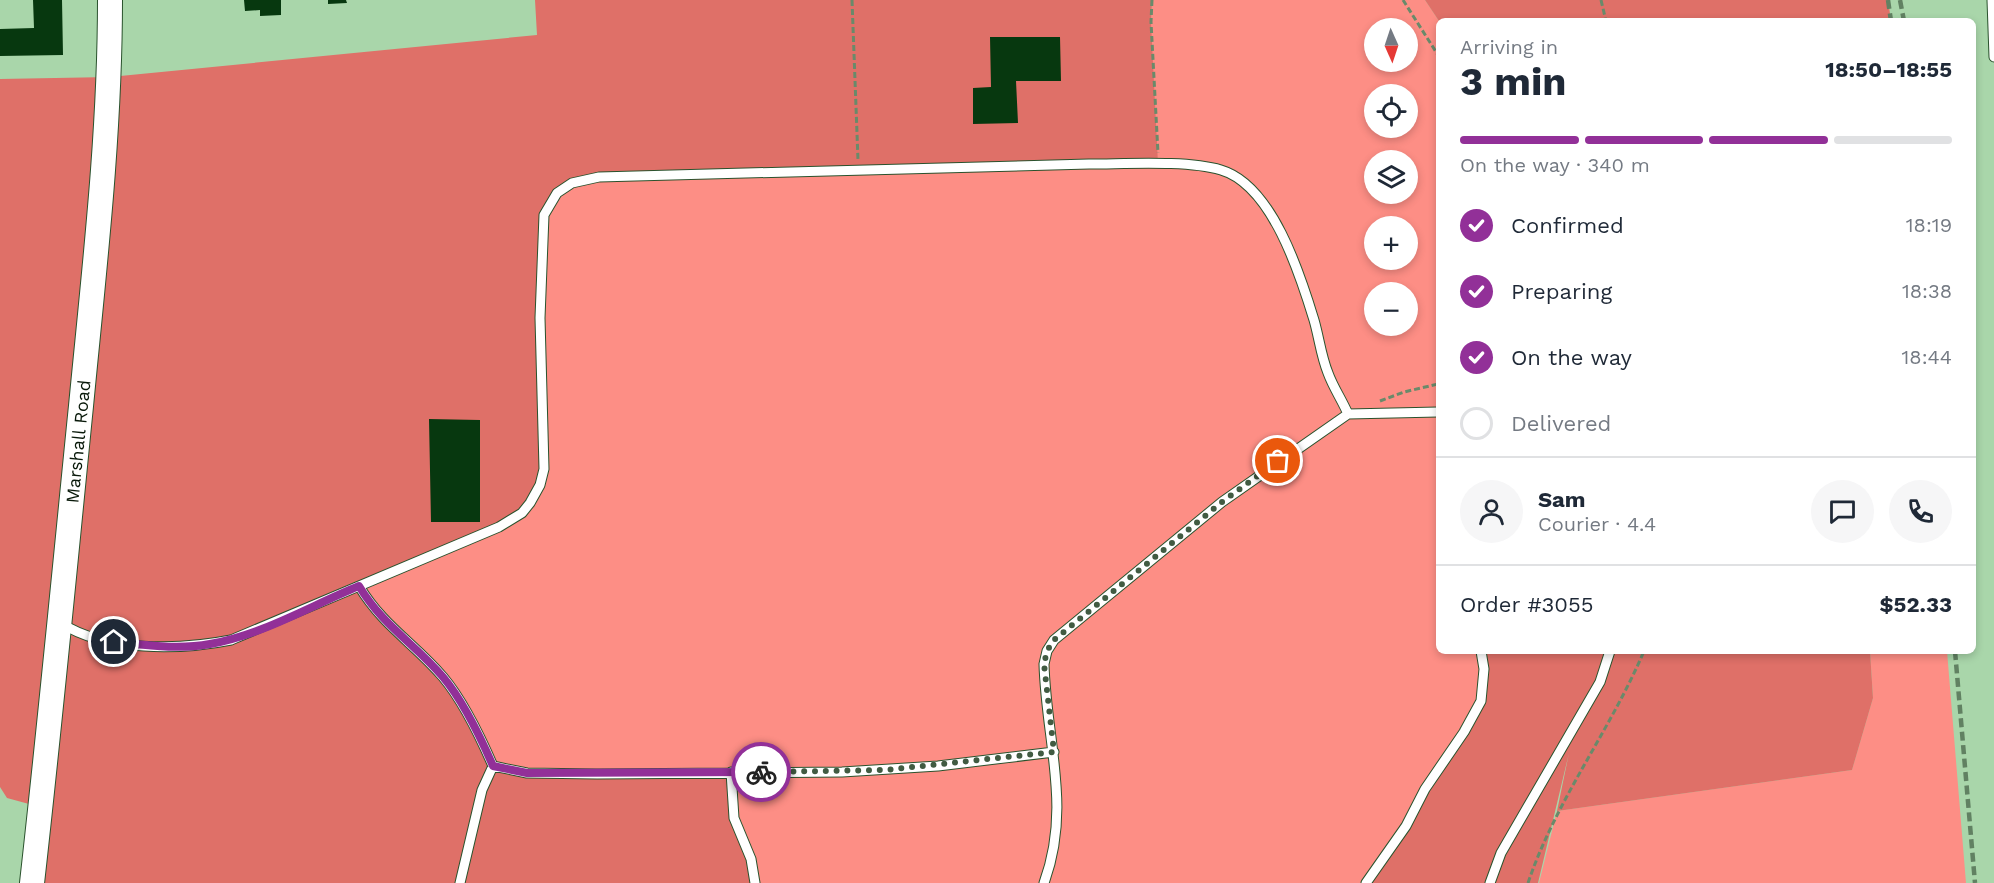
<!DOCTYPE html>
<html lang="en">
<head>
<meta charset="utf-8">
<style>
	:root { --surface:#fff; --page:#f6f6f7; --text:#1f2937; --muted:#747a83; --line:#e0e1e3; --accent:#923098 }
	body { margin:0; font-family:"Work Sans",sans-serif; background:var(--page); color:var(--text); height:100vh; display:flex; flex-direction:column; font-size:22px; white-space:nowrap }
	* { box-sizing:border-box; margin:0 }
	p { font-size:20px; color:var(--muted) }
	.icon { flex:none; width:33px; height:33px; fill:none; stroke:currentColor; stroke-width:2; stroke-linecap:round; stroke-linejoin:round }
	.map { position:relative; flex:1; overflow:hidden }
	.drawer { position:absolute; left:1436px; top:18px; width:540px; height:636px; display:flex; flex-direction:column; background:var(--surface); border-radius:9px; box-shadow:0 3px 9px #0003 }
	.drawer>* { flex:none }
	.needle { width:39px; rotate:177deg }
	.fabs { position:absolute; left:1364px; top:18px; display:grid; gap:12px }
	.fabs a { display:grid; place-items:center; width:54px; height:54px; border-radius:50%; background:var(--surface); box-shadow:0 3px 9px #0003; font-size:30px }
	.pin { position:absolute; display:grid; place-items:center; width:51px; height:51px; color:#fff; margin:-26px; border:3px solid #fff; border-radius:50%; box-shadow:0 2px 6px #0007 }
	.courier { position:absolute; display:grid; place-items:center; width:60px; height:60px; margin:-30px; border:4px solid #923098; border-radius:50%; background:#fff; color:#222; box-shadow:0 2px 8px #0007 }
	.headline em { font-style:normal; font-weight:700 }
	.headline div { display:flex; flex-direction:column-reverse }
	.headline { display:flex; align-items:center; justify-content:space-between; height:102px; padding:0 24px }
	h1 { font-size:39px; font-weight:700; line-height:45px }
	.bar { display:grid; grid-template-columns:repeat(4,1fr); gap:9px 6px; align-content:center; height:72px; padding:0 24px }
	.bar i { height:8px; border-radius:4px; background:var(--line) }
	.bar .active { background:var(--accent) }
	.bar p { grid-column:span 4 }
	.line { display:flex; align-items:center; gap:15px; padding:0 24px; border-top:2px solid var(--line) }
	.line div { flex:1 }
	.round { display:grid; place-items:center; flex:none; width:63px; height:63px; border-radius:32px; background:var(--page) }
	ol { padding:0 24px; list-style:none }
	li { display:flex; align-items:center; gap:18px; height:66px }
	li p { margin-inline-start:auto }
	li .icon { padding:6px; border-radius:50%; background:var(--accent); color:#fff; stroke-width:4 }
	li:last-child { color:var(--muted) }
	li i { width:33px; height:33px; border:3px solid var(--line); border-radius:50% }
	.map>svg:first-child { display:block }
</style>
</head>
<body>
<div class="map">
<svg width="1994" height="883" viewBox="0 0 1994 883">
	<rect width="100%" height="100%" fill="#a9d6aa"/>
	<path fill="#fd8e85" fill-rule="evenodd" d="M1152,0H1425L1439,21L1438,412L1434,413L1438,419V651H1481V701L1366,883H755L597,774L493,766L359,586L540,318L549,205L572,183L1151,23ZM1374,28H1407V62H1374ZM1374,94H1407V128H1374ZM1374,160H1407V194H1374ZM1374,226H1407V260H1374ZM1374,292H1407V326H1374Z
		M1870,651H1947L1966,883H1539L1557,811L1852,770L1873,698Z"/>
	<path fill="#df7068" d="M535,0H1152L1151,23L1158,164L599,177L557,193L544,215V469L522,513L359,586L444,679L493,766L527,773L731,772L732,806L755,883H32L40,807L7,798L0,787V79L110,77L537,35Z
		M1425,0H1888L1891,21H1439Z
		M1481,651H1870L1873,698L1852,770L1557,811L1569,753L1538,883H1366L1481,701Z"/>
	<path fill="#07380f" d="M33,0H62L63,55L0,56V29L34,28Z
		M244,0H281V15L260,16V10L245,11Z
		M328,0H346L347,3L328,4Z
		M990,37H1060L1061,81H1016L1018,123L973,124V88L991,87Z
		M429,419L480,420V522H431Z"/>
	<g fill="none" stroke-linecap="round" stroke-linejoin="round">
		<g stroke="#2a522d" stroke-width="11">
			<path id="service" d="M1992,0L1994,57
				M359,586C383,626 414,643 443,677C464,702 480,736 493,766L527,773L597,774L842,772L938,766L1054,752
				M61,623C105,652 181,650 231,640L499,527L522,513L530,503L540,485L544,469L540,318L544,215L557,193L572,183L599,177L1089,164C1126,164 1187,160 1221,170C1272,185 1300,274 1314,320C1319,337 1321,356 1328,373C1333,387 1342,400 1348,414
				M731,772L734,818L751,859L755,883
				M460,883L482,790L493,766
				M1044,883C1072,807 1046,741 1044,664L1047,651L1054,640L1222,502L1348,414L1438,412
				M1366,883L1406,826L1425,789L1464,732L1481,701L1484,669L1481,651
				M1490,883L1501,853L1600,682L1610,651"/>
		</g>
		<g stroke="#2a522d" stroke-width="26">
			<g id="secondary">
				<path id="s1" d="M32,883C50,724 65,565 81,406C94,271 110,136 110,0"/>
			</g>
		</g>
		<path stroke="#698a6a" stroke-width="3" stroke-dasharray="6 3" stroke-linecap="butt" d="M852,0L858,160
			M1152,0L1151,22L1158,153
			M1403,0L1438,55
			M1601,0L1606,21
			M1380,401L1404,392L1438,384
			M1528,883C1556,800 1610,731 1644,651"/>
		<use href="#service" stroke="#fff" stroke-width="9"/>
		<use href="#secondary" stroke="#fff" stroke-width="24"/>
		<path stroke="#618162" stroke-width="4.5" stroke-dasharray="9 4.5" stroke-linecap="butt" d="M1888,0L1891,21
			M1900,0L1904,21
			M1955,651L1975,883"/>
	</g>
	<g fill="none" stroke-linecap="round" stroke-linejoin="round">
		<path stroke="#415b42" stroke-width="6" stroke-dasharray="0 10.8" d="M761,772L885,770L1054,752L1044,664L1047,651L1054,640L1222,502L1278,461"/>
		<path stroke="#923098" stroke-width="8" d="M114,642C145,645 178,650 210,644C262,635 310,606 359,586C383,626 414,643 443,677C464,702 480,736 493,766L527,773L761,772"/>
	</g>
	<g text-anchor="middle" dominant-baseline="central" stroke-width="6" stroke-linejoin="round" paint-order="stroke">
		<g font-size="18" fill="#09190a" stroke="#b6e3b7">
			<text stroke="none"><textPath href="#s1" startOffset="444">Marshall Road</textPath></text>
		</g>
	</g>
</svg>
<div class="fabs">
<a><svg class="needle" viewBox="-14 -14 28 28"><path d="M0-13l5 13h-10z" fill="#e53935"/><path d="M0 13l5-13h-10z" fill="#747a83"/></svg></a>
<a><svg class="icon" aria-label="locate" viewBox="0 0 24 24"><circle cx="12" cy="12" r="6"/><path d="M12 2v4M12 18v4M2 12h4M18 12h4"/></svg></a>
<a><svg class="icon" aria-label="layers" viewBox="0 0 24 24"><path d="M12 4l9 5-9 5-9-5zM3 14l9 5 9-5"/></svg></a>
<a>+</a>
<a>−</a>
</div>
<div class="pin" style="left:1278px;top:461px;background:#ea580c"><svg class="icon" aria-label="bag" viewBox="0 0 24 24"><path d="M5 8h14l-1 12H6zM9 8a3 3 0 0 1 6 0"/></svg></div>
<div class="pin" style="left:114px;top:642px;background:#1f2937"><svg class="icon" aria-label="home" viewBox="0 0 24 24"><path d="M3 11l9-7 9 7M6 9v11h12V9"/></svg></div>
<div class="courier" style="left:761px;top:772px"><svg class="icon" aria-label="bike" viewBox="0 0 24 24"><circle cx="6" cy="16" r="4"/><circle cx="18" cy="16" r="4"/><path d="M6 16l4-8h5l3 8M10 8l3 8H6M13 5h3"/></svg></div>
<section class="drawer">
<div class="headline"><div><h1>3 min</h1><p>Arriving in</p></div><em>18:50–18:55</em></div>
<div class="bar"><i class="active"></i><i class="active"></i><i class="active"></i><i></i><p>On the way · 340 m</p></div>
<ol>
<li><svg class="icon" aria-label="check" viewBox="0 0 24 24"><path d="M5 12l5 5 9-10"/></svg>Confirmed<p>18:19</p></li>
<li><svg class="icon" aria-label="check" viewBox="0 0 24 24"><path d="M5 12l5 5 9-10"/></svg>Preparing<p>18:38</p></li>
<li><svg class="icon" aria-label="check" viewBox="0 0 24 24"><path d="M5 12l5 5 9-10"/></svg>On the way<p>18:44</p></li>
<li><i></i>Delivered</li>
</ol>
<div class="line" style="height:108px"><a class="round"><svg class="icon" aria-label="person" viewBox="0 0 24 24"><circle cx="12" cy="8" r="4"/><path d="M4 21q1-7 8-7t8 7"/></svg></a><div><b>Sam</b><p>Courier · 4.4</p></div><a class="round"><svg class="icon" aria-label="chat" viewBox="0 0 24 24"><path d="M4 5h16v11H9l-5 4z"/></svg></a><a class="round"><svg class="icon" aria-label="phone" viewBox="0 0 24 24"><path d="M5 4h4l2 5-3 2q2 4 5 5l2-3 5 2v4C11 20 4 13 5 4z"/></svg></a></div>
<div class="line" style="height:78px"><div>Order #3055</div><b>$52.33</b></div>
</section>
</div>
</body>
</html>
